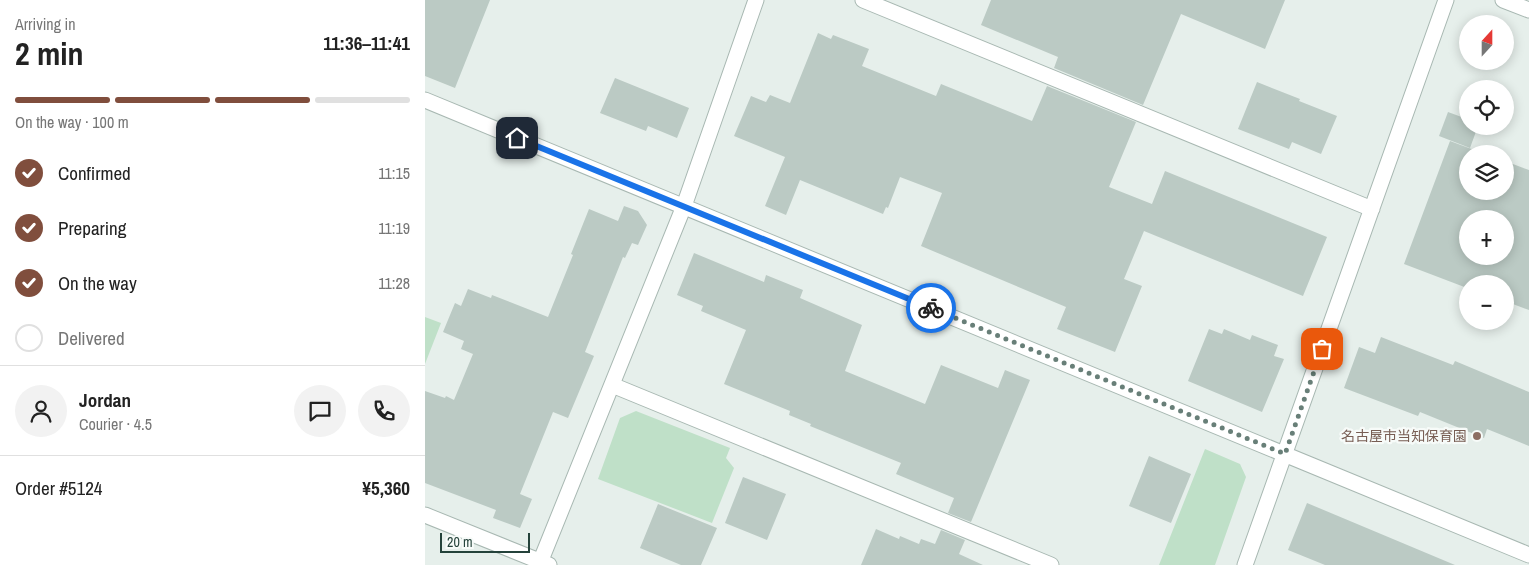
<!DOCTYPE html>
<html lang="en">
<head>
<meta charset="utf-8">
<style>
	:root { --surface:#fff; --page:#f2f2f2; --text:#222; --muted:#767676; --line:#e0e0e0; --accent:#804e3d }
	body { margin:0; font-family:"Archivo Narrow","Noto Sans JP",sans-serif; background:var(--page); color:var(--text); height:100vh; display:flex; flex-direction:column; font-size:19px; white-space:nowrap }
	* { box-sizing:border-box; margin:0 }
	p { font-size:16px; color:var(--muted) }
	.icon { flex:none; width:28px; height:28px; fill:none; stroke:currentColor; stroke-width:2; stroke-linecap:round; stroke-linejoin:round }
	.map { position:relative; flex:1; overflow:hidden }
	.details { display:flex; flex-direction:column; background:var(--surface); width:425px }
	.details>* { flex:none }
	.needle { width:32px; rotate:21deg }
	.buttons { position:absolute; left:1034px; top:15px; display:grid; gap:10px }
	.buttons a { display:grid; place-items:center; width:55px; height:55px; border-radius:50%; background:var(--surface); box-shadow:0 2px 12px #0003; font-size:25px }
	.scale { position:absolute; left:15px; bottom:12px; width:90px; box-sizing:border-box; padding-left:5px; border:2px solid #24423a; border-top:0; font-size:14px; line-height:18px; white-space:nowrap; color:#24423a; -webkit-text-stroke:4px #f7fbf9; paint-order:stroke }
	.pin { position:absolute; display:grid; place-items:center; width:42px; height:42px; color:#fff; margin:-21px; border-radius:10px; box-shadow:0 2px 8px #0006 }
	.courier { position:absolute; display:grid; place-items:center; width:50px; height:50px; margin:-25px; border:4px solid #1a73e8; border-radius:50%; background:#fff; color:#222; box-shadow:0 1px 6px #0007 }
	.summary em { font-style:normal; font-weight:800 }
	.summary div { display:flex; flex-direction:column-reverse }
	.summary { display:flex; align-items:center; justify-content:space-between; height:85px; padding:0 15px }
	h1 { font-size:32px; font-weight:800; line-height:38px }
	.bar { display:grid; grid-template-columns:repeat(4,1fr); gap:8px 5px; align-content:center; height:60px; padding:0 15px }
	.bar i { height:6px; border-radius:4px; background:var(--line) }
	.bar .active { background:var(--accent) }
	.bar p { grid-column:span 4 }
	.line { display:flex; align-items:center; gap:12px; padding:0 15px; border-top:1px solid var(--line) }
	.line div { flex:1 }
	.round { display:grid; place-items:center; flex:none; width:52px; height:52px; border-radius:26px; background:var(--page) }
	ol { padding:0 15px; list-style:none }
	li { display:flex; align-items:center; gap:15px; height:55px }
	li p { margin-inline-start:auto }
	li .icon { padding:5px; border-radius:50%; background:var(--accent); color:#fff; stroke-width:4 }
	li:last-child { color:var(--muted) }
	li i { width:28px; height:28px; border:2px solid var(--line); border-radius:50% }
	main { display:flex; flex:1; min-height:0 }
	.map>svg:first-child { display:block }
</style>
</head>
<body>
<main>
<section class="details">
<div class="summary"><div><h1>2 min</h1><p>Arriving in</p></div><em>11:36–11:41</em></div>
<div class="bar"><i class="active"></i><i class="active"></i><i class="active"></i><i></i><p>On the way · 100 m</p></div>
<ol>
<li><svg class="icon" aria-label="check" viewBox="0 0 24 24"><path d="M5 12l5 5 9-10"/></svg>Confirmed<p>11:15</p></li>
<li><svg class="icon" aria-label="check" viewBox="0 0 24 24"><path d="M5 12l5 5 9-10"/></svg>Preparing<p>11:19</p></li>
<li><svg class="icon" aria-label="check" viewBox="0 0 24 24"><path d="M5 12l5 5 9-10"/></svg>On the way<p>11:28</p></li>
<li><i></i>Delivered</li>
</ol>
<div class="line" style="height:90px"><a class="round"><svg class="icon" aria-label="person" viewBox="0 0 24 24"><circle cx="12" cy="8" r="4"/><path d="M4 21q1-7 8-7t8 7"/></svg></a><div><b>Jordan</b><p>Courier · 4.5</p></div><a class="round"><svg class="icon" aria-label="chat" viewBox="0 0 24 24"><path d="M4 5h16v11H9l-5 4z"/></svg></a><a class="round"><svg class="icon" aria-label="phone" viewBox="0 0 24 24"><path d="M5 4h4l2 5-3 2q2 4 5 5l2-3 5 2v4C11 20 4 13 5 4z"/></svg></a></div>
<div class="line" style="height:65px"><div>Order #5124</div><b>¥5,360</b></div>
</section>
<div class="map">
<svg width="1104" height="565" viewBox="0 0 1104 565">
	<rect width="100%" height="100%" fill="#e6efeb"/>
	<path fill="#bfe0c8" d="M0,317L16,323L0,364Z
		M211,411L305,448L301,458L309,468L287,523L173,479L195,418Z
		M780,449L815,464L821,477L790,565H734Z"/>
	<path fill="#bbcac4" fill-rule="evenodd" d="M0,0H65L30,88L0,76Z
		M566,0H860L840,49L756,14L718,105L629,68L633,57L556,25Z
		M393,33L406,39L408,35L444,49L437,66L511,96L516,84L607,121L622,86L711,122L684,187L727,204L740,171L902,237L878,296L719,231L699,279L717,286L690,352L632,329L641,307L496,246L517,193L475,177L463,208L461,207L458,214L375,180L361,215L340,206L360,157L309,136L326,96L341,102L345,95L365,103Z
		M190,78L264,108L252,138L223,126L221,131L175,113Z
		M832,82L875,99L874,101L912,116L896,154L867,142L864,149L813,129Z
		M1023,112L1042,119V126H1053L1045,148L1014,136Z
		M1025,141L1060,154H1042V191H1080V161L1104,170V310L1080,301V284H1042V288L979,264ZM1042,219H1080V256H1042Z
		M199,206L213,211L222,225L213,245L207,243L200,258L198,257L160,352L169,356L143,418L128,412L95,494L107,499L95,528L68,518L71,510L0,483V391L20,398L21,396L29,400L48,354L36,349L39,341L18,332L30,303L36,306L43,289L66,298L67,295L123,317L148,255L146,254L164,209L193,221Z
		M269,253L339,282L341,275L378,290L375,298L437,325L420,371L500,404L516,365L573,388L580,370L605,380L546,522L523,513L529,498L471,474L476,463L385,426L386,424L364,415L365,411L299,384L321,330L276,311L278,306L252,295Z
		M784,329L797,334L799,329L825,340L827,335L853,345L849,356L859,359L837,412L763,381Z
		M956,337L1028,365L1030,361L1104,392V446L1062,429L1059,438L995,412L993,416L919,388L934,347L950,353Z
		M724,456L766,474L746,523L704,506Z
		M318,477L361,494L342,540L300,523Z
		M882,503L1030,565H900L863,550Z
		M233,504L292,528L276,565H256L215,548Z
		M451,529L474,539L475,536L494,544L496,539L510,544L516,530L540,540L534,554L558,565H436Z"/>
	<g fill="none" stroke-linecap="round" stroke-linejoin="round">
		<g stroke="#a8b8b2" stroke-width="17">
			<path id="minor" d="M438,0L947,209
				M1078,0L1104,10
				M0,100L1104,555
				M187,385L626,565
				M0,515L124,565
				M114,565L259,206L331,0
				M820,565L1021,0"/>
		</g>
		<use href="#minor" stroke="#fff" stroke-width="15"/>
	</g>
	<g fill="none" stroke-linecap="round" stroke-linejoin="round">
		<path stroke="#687f78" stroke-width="5" stroke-dasharray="0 9" d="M506,308L860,454L897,349"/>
		<path stroke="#1a73e8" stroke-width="6" d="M92,138L506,308"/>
	</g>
	<circle fill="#8d6e63" stroke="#f7fbf9" stroke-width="2" cx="1052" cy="436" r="5"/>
	<g text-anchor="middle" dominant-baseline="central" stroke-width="4.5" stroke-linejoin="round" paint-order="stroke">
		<g font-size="14" fill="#785e54" stroke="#f7fbf9" text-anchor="end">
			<text x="1042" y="436">名古屋市当知保育園</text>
		</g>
	</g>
</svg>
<div class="buttons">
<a><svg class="needle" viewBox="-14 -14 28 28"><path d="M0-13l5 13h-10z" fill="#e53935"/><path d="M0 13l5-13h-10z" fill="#767676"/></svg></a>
<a><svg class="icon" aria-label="locate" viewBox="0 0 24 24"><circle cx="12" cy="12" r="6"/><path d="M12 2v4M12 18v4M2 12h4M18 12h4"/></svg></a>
<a><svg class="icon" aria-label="layers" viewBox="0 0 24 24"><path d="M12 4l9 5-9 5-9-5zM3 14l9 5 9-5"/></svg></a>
<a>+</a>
<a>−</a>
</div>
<div class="scale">20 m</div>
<div class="pin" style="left:897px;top:349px;background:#ea580c"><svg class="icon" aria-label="bag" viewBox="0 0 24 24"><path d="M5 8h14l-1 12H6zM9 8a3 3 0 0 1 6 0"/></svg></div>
<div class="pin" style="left:92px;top:138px;background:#1f2937"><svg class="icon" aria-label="home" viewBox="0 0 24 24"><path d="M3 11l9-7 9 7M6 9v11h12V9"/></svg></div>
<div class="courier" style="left:506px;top:308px"><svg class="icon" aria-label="bike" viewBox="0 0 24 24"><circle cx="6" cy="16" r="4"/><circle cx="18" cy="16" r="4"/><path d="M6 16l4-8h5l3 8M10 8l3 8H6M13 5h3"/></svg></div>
</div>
</main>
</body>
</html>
